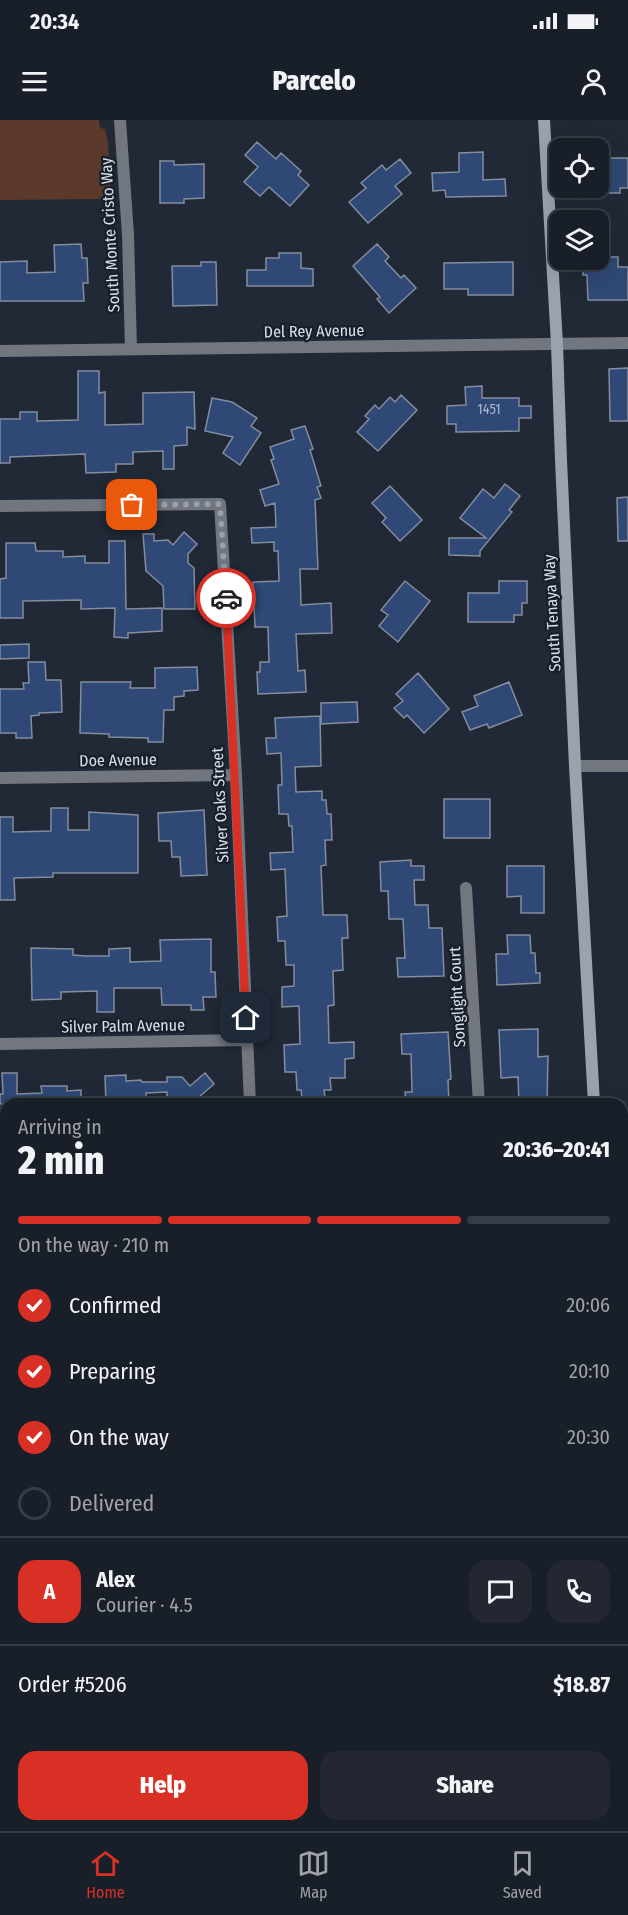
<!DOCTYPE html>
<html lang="en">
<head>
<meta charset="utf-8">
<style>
	:root { --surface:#191f29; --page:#222731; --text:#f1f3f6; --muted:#9fa2a8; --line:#373d46; --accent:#d93025 }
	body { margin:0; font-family:"Fira Sans Condensed",sans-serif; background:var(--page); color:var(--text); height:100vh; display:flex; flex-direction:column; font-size:22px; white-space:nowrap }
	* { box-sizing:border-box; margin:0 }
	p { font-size:20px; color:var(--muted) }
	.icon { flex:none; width:33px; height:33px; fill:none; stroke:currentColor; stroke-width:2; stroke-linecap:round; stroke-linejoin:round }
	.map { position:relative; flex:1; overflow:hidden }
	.drawer { position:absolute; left:0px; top:978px; width:628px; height:734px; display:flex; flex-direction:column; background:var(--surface); border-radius:18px 18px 0 0; box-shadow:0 6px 24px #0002,0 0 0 2px var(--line) }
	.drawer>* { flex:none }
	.tools { position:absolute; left:549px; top:18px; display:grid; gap:12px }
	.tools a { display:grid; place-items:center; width:60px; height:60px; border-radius:12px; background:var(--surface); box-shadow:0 6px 24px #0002,0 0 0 2px var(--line); font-size:30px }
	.pin { position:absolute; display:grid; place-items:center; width:51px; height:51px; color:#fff; margin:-26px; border-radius:12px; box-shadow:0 3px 9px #0006 }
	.courier { position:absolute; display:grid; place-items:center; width:60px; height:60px; margin:-30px; border:4px solid #d93025; border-radius:50%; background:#fff; color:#222; box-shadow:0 2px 8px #0007 }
	.head em { font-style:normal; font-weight:800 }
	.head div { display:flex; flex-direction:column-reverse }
	.head { display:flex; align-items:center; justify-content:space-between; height:102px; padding:0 18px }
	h1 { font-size:39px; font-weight:800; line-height:45px }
	.bar { display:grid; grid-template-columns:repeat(4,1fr); gap:9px 6px; align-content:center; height:72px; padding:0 18px }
	.bar i { height:8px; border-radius:4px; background:var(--line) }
	.bar .on { background:var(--accent) }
	.bar p { grid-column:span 4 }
	.line { display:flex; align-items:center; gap:15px; padding:0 18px; border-top:2px solid var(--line) }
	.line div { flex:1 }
	.round { display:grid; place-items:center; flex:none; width:63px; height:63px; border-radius:18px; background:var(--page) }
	ol { padding:0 18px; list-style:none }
	li { display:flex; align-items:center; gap:18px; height:66px }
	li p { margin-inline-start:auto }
	li .icon { padding:6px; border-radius:50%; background:var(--accent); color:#fff; stroke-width:4 }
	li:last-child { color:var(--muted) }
	li i { width:33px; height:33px; border:3px solid var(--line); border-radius:50% }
	.primary-button { display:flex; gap:12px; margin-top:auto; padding:12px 18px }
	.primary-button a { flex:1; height:69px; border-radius:18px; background:var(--accent); color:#fff; font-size:24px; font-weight:800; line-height:69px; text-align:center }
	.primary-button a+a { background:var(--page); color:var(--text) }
	.status { display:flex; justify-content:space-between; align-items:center; height:42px; padding:0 30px; background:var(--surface); direction:ltr }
	.status svg { height:16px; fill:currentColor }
	header { display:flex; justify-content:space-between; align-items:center; height:78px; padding:0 18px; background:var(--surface); font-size:27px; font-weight:800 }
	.tab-bar { display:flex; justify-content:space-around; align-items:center; height:84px; border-top:2px solid var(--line); background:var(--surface); font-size:16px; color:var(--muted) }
	.tab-bar a { display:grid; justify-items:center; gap:3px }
	.tab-bar .on { color:var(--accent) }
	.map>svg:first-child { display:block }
</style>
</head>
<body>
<div class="status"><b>20:34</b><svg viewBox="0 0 49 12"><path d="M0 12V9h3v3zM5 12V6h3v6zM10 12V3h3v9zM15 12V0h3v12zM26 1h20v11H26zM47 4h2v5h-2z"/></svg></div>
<header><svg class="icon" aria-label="menu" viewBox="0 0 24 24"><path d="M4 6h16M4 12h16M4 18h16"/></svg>Parcelo<svg class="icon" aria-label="person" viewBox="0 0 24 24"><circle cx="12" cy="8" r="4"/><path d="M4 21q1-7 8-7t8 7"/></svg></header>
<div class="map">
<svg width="628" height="1711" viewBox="0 0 628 1711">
	<rect width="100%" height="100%" fill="#212937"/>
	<path fill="#5b392b" d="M0,0H99L100,8L105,9L108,22L111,76L106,79L0,80Z"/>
	<path fill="#2f4875" stroke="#838d9e" stroke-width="1.5" d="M257,22L276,39L281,33L301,51L298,55L309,65L290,86L269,67L260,76L244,62L258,47L245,35Z
		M483,32V60L505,59L506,76L446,77L445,70L433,71L432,53L459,52V33Z
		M602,38H628V68H620V73H608V65L598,66V43H602Z
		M400,39L411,53L395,66L402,74L368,103L349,82L366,68L361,63L382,45L386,50Z
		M160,41H174V45L204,44V78L184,79V83H160Z
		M81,124L82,138H87L88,163H83L84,181H0V142L27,141V153L55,152L54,125Z
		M377,124L389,137L385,141L401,158L404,155L416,168L389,193L377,179L380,177L353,146Z
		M279,133H301V148L313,149V166H247V150H266V138H279Z
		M598,137H618V147H628V180H588L587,155H583V144H594V140H598Z
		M201,142H216L217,185L173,186L172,146H201Z
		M513,142V175H468V169H444V143Z
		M628,248V301H610L609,249Z
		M78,251H99V273L105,272V305L143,304V273L194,272L195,309L187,307V325L174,326V349H163V331L133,332V344H116V352L86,353L85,334L10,337V343H0V299H20V292H37V301L78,300Z
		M482,266V278H519V286H531V298H519V311L456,312V304H447V286L466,285L465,267Z
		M401,275L417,290L378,331L357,312L369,299L365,296L375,285L379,289L390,277L395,282Z
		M212,278L232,282L257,298L251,306L261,313L240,345L223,333L233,317L205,311Z
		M305,306L313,329L310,330L321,366L317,367L321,378L315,380L318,449H300L301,485L331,483L332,513L296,514L298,551L305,550L306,572L258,574L257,552H260V542H269L268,507H255L253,462L279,461L278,431H274V422L252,423L251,408L276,407L275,383L265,386L260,370L279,364L271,340L274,339L270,327L294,319L291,310Z
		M505,364L520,376L509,390L512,392L480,431V436L449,435V418H486L460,398L483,369L494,378Z
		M390,366L422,400L400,421L382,402L386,398L372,383Z
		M628,377V421H618L617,378Z
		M184,412L197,424L188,434V443L194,448L195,489H164L163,466L146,451L143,414H154V421L168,420L173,425Z
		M109,421H125L126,489L162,488V511L128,513V518L114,517L115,488L81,489V480L23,481V498H0V459L6,458V423H35L36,431H63V437L85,436V443H109Z
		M405,461L430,481L398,522L379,506L388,495L381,490Z
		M499,461H527V483H522V495H514V502H468V473H499Z
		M29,524V538L0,539V525Z
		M28,542H45L46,560H61L62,592L39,593V595L31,596L32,618H16V613H0V569H24L23,563H29Z
		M197,547L198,570L184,571V576L174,577V590H164L163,622H148V618L109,617V614L80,613L81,562H131L130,568H155V548Z
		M418,553L449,589L424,613L407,595L404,598L394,588L403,581L396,574Z
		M509,562L522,595L489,608L487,604L470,610L462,592L478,586L474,576Z
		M357,582L358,602L321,604V583Z
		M320,596L321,646L295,647L296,672L322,671V680H326L327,694H331L332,720H325L326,745L321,746L323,795H347L348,818H342L343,850L333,851L334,885L328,886L329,923L354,922V938L345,939V958H330L331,970H324L325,977L302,978L301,970H297L296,952H285L284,925L300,924L299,886L282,887V867L294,866V845H286L285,821H278L277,797L287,796L285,749L271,750L270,733L293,732L292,706H289L288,694H279L278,665H282L281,633L267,634L266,618H276L275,598Z
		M444,679H490V718H444Z
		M51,688H68V710H89V692L138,695V753H53V757L14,758L15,780H0V697H13V712L51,711Z
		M204,690L207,755L181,756L180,737H172L171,721H159L158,693Z
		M411,740V746H424V760H414L415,785H428L429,808H442L444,856L398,857L397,838H405L403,799H389L388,771H381L380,742Z
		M507,746H544V793H521V776L507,777Z
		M507,815H530L531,833H535L536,853H540V863L497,865L496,834H508Z
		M211,819V852H215L216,877H203L204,890H191V885H162L161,868H114V892H97V871L61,872V879L32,880L31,828L73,829V835L86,836H109V829L130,828V842L161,841L160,820Z
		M538,909V937L548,936L547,984H519L518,957L501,958L499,910Z
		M448,912L451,959L448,960L449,984H406L405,972H412L411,934H402L401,914Z
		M2,953H17V974L42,973L41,966H67V971L81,970V984H0V974H3Z
		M205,953L214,964L191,984H167V972L146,973L147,984H106L105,956L126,955V961L141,960L142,962H167V957H182L190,966Z"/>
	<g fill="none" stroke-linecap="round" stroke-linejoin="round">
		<path stroke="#72767e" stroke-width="12" d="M120,0L128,115L131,229
			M0,231L628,223
			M0,386L220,384L236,655L250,984
			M575,646H628
			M0,658L236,655
			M466,768L479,984
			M0,924L247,920
			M622,1288L628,1287
			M0,1512L6,1511
			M0,1628H6
			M103,1706V1711
			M224,1706V1711"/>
		<path stroke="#9ba2af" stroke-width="12" d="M544,0L557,224L561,340L575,646L594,984
			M622,1073H628
			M0,1083H6
			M622,1454L628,1535"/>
	</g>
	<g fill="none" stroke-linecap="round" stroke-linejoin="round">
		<path stroke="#99a0ab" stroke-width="6" stroke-dasharray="0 10.8" d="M132,385L220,384L226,478"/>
		<path stroke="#d93025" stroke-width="8" d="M226,478L246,898"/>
	</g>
	<g text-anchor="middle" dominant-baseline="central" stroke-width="4.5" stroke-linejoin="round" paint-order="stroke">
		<g font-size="14" fill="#afbacc">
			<text x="489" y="289">1451</text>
		</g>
		<g font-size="16" fill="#dae0e9" stroke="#171f2c">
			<text transform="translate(110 115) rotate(-93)">South Monte Cristo Way</text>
			<text transform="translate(314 211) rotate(-1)">Del Rey Avenue</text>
			<text transform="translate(552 493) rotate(-93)">South Tenaya Way</text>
			<text transform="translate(118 640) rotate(-1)">Doe Avenue</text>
			<text transform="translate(220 685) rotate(-93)">Silver Oaks Street</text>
			<text transform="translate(457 877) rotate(-93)">Songlight Court</text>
			<text transform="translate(123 906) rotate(-1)">Silver Palm Avenue</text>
		</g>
	</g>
</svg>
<div class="tools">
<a><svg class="icon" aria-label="locate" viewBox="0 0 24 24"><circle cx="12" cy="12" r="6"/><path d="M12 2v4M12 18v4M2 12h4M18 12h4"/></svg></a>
<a><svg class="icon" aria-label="layers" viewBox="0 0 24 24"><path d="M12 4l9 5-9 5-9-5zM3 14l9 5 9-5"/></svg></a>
</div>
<div class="pin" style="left:132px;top:385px;background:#ea580c"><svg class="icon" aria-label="bag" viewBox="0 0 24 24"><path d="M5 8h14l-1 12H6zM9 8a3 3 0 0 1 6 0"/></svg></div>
<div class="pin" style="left:246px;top:898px;background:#1f2937"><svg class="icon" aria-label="home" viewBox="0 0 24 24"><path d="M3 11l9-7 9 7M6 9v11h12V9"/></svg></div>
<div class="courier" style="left:226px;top:478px"><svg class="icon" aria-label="car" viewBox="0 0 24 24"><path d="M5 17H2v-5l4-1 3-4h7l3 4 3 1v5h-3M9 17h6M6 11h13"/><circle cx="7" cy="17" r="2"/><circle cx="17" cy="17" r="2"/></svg></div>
<section class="drawer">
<div class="head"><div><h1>2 min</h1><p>Arriving in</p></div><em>20:36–20:41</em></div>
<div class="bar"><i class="on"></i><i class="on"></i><i class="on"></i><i></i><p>On the way · 210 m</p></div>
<ol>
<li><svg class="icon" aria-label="check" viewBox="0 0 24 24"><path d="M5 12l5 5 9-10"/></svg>Confirmed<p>20:06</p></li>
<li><svg class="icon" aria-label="check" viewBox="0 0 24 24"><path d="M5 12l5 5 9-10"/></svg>Preparing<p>20:10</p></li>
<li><svg class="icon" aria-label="check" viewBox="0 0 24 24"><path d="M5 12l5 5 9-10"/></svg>On the way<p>20:30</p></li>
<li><i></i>Delivered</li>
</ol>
<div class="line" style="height:108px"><b class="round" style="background:var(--accent);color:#fff">A</b><div><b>Alex</b><p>Courier · 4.5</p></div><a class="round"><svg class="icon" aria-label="chat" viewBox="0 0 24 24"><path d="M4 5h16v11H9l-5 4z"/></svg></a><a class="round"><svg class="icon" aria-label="phone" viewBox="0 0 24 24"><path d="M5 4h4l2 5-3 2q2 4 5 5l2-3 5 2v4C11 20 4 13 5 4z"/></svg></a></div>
<div class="line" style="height:78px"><div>Order #5206</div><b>$18.87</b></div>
<div class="primary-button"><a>Help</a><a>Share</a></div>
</section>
</div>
<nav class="tab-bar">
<a class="on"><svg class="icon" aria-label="home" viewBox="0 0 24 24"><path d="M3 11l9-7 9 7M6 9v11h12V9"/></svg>Home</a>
<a><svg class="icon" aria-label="map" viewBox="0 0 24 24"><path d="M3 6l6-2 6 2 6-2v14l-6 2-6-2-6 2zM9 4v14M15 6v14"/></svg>Map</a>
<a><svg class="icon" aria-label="saved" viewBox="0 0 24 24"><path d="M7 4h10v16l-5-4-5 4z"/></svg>Saved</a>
</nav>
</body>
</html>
